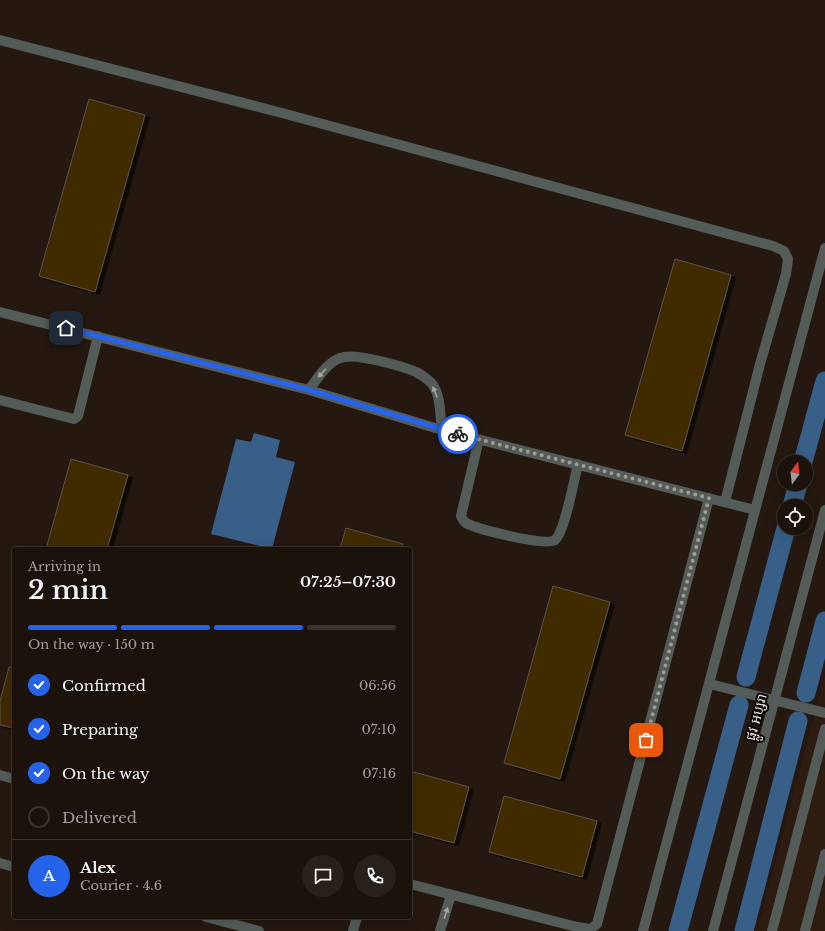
<!DOCTYPE html>
<html lang="en">
<head>
<meta charset="utf-8">
<style>
	:root { --surface:#1b120c; --page:#28201a; --text:#f1f3f6; --muted:#a09e9d; --line:#39322d; --accent:#2563eb }
	body { margin:0; font-family:"Libre Baskerville","Noto Sans Khmer",serif; background:var(--page); color:var(--text); height:100vh; display:flex; flex-direction:column; font-size:15px; white-space:nowrap }
	* { box-sizing:border-box; margin:0 }
	p { font-size:13px; color:var(--muted) }
	.icon { flex:none; width:22px; height:22px; fill:none; stroke:currentColor; stroke-width:2; stroke-linecap:round; stroke-linejoin:round }
	.map { position:relative; flex:1; overflow:hidden }
	.sheet { position:absolute; left:12px; top:547px; width:400px; height:372px; display:flex; flex-direction:column; background:var(--surface); border-radius:4px; box-shadow:0 4px 16px #0002,0 0 0 1px var(--line) }
	.sheet>* { flex:none }
	.needle { width:26px; rotate:15deg }
	.tools { position:absolute; left:777px; top:455px; display:grid; gap:8px }
	.tools a { display:grid; place-items:center; width:36px; height:36px; border-radius:50%; background:var(--surface); box-shadow:0 4px 16px #0002,0 0 0 1px var(--line); font-size:20px }
	.pin { position:absolute; display:grid; place-items:center; width:34px; height:34px; color:#fff; margin:-17px; border-radius:8px; box-shadow:0 2px 6px #0006 }
	.courier { position:absolute; display:grid; place-items:center; width:40px; height:40px; margin:-20px; border:3px solid #2563eb; border-radius:50%; background:#fff; color:#222; box-shadow:0 1px 5px #0007 }
	.head em { font-style:normal; font-weight:600 }
	.head div { display:flex; flex-direction:column-reverse }
	.head { display:flex; align-items:center; justify-content:space-between; height:68px; padding:0 16px }
	h1 { font-size:26px; font-weight:600; line-height:30px }
	.bar { display:grid; grid-template-columns:repeat(4,1fr); gap:6px 4px; align-content:center; height:48px; padding:0 16px }
	.bar i { height:5px; border-radius:3px; background:var(--line) }
	.bar .active { background:var(--accent) }
	.bar p { grid-column:span 4 }
	.line { display:flex; align-items:center; gap:10px; padding:0 16px; border-top:1px solid var(--line) }
	.line div { flex:1 }
	.round { display:grid; place-items:center; flex:none; width:42px; height:42px; border-radius:21px; background:var(--page) }
	ol { padding:0 16px; list-style:none }
	li { display:flex; align-items:center; gap:12px; height:44px }
	li p { margin-inline-start:auto }
	li .icon { padding:4px; border-radius:50%; background:var(--accent); color:#fff; stroke-width:4 }
	li:last-child { color:var(--muted) }
	li i { width:22px; height:22px; border:2px solid var(--line); border-radius:50% }
	.map>svg:first-child { display:block }
</style>
</head>
<body>
<div class="map">
<svg width="825" height="931" viewBox="0 0 825 931">
	<defs>
		<filter id="shadow"><feDropShadow dx="4.5" dy="2.5" stdDeviation="0" flood-color="#0009"/></filter>
	</defs>
	<rect width="100%" height="100%" fill="#241810"/>
	<path fill="#2e1c11" d="M825,675V931H757Z"/>
	<path fill="#385f88" d="M254,433L280,440L276,457L295,462L272,549L211,534L236,439L251,442Z"/>
	<g fill="none" stroke-linecap="round" stroke-linejoin="round">
		<path stroke="#385f88" stroke-width="19" d="M803,462L825,381
			M792,506L798,484
			M746,677L786,528
			M806,693L825,621
			M678,931L739,705
			M744,931L798,721"/>
	</g>
	<path fill="#3f2900" stroke="#5c5346" filter="url(#shadow)" d="M89,99L145,115L95,292L39,276Z
		M675,259L731,275L682,451L625,435Z
		M71,459L128,475L107,549H46Z
		M346,528L403,544L401,549H340Z
		M553,586L610,602L560,779L504,763Z
		M9,667L14,668V728L0,725V701Z
		M410,771L469,787L454,843L410,831Z
		M504,796L597,821L582,877L489,852Z"/>
	<g fill="none" stroke-linecap="round" stroke-linejoin="round">
		<path stroke="#545c5a" stroke-width="10" d="M0,40L282,113L773,246L784,251L788,259L786,274L760,364L725,502
			M0,312L309,390L442,430L755,510
			M309,390C318,378 328,360 344,357C359,354 402,366 416,372C421,374 430,381 433,385C441,397 440,416 442,430
			M0,400L74,419L78,416L98,336
			M479,439L461,516C462,519 463,521 466,523C477,529 547,547 555,540C565,531 574,480 578,464
			M710,684L825,713
			M0,775L14,779
			M0,863L14,867
			M410,884L577,927L590,929L597,924L709,498
			M206,917L259,931
			M353,931L357,917
			M440,931L451,895
			M643,931L825,248
			M713,931L825,510
			M772,931L825,729
			M805,931L825,854"/>
	</g>
	<defs><path id="oneway-solid" d="M-6-.8H1V-3.2L6.5 0L1 3.2V.8H-6Z"/></defs>
	<g fill="#a6a5a2">
		<use href="#oneway-solid" transform="translate(322 373) rotate(132)"/>
		<use href="#oneway-solid" transform="translate(435 392) rotate(-112)"/>
		<use href="#oneway-solid" transform="translate(446 913) rotate(-73)"/>
	</g>
	<g fill="none" stroke-linecap="round" stroke-linejoin="round">
		<path stroke="#a59b95" stroke-width="4" stroke-dasharray="0 7.2" d="M458,434L709,498L646,740"/>
		<path stroke="#2563eb" stroke-width="5" d="M66,328L309,390L458,434"/>
	</g>
	<g text-anchor="middle" dominant-baseline="central" stroke-width="4" stroke-linejoin="round" paint-order="stroke">
		<g font-size="14" fill="#eae1dc" stroke="#090503">
			<text transform="translate(756 717) rotate(-75)">ផ្លូវ អប្សរា</text>
		</g>
	</g>
</svg>
<div class="tools">
<a><svg class="needle" viewBox="-14 -14 28 28"><path d="M0-13l5 13h-10z" fill="#e53935"/><path d="M0 13l5-13h-10z" fill="#a09e9d"/></svg></a>
<a><svg class="icon" aria-label="locate" viewBox="0 0 24 24"><circle cx="12" cy="12" r="6"/><path d="M12 2v4M12 18v4M2 12h4M18 12h4"/></svg></a>
</div>
<div class="pin" style="left:646px;top:740px;background:#ea580c"><svg class="icon" aria-label="bag" viewBox="0 0 24 24"><path d="M5 8h14l-1 12H6zM9 8a3 3 0 0 1 6 0"/></svg></div>
<div class="pin" style="left:66px;top:328px;background:#1f2937"><svg class="icon" aria-label="home" viewBox="0 0 24 24"><path d="M3 11l9-7 9 7M6 9v11h12V9"/></svg></div>
<div class="courier" style="left:458px;top:434px"><svg class="icon" aria-label="bike" viewBox="0 0 24 24"><circle cx="6" cy="16" r="4"/><circle cx="18" cy="16" r="4"/><path d="M6 16l4-8h5l3 8M10 8l3 8H6M13 5h3"/></svg></div>
<section class="sheet">
<div class="head"><div><h1>2 min</h1><p>Arriving in</p></div><em>07:25–07:30</em></div>
<div class="bar"><i class="active"></i><i class="active"></i><i class="active"></i><i></i><p>On the way · 150 m</p></div>
<ol>
<li><svg class="icon" aria-label="check" viewBox="0 0 24 24"><path d="M5 12l5 5 9-10"/></svg>Confirmed<p>06:56</p></li>
<li><svg class="icon" aria-label="check" viewBox="0 0 24 24"><path d="M5 12l5 5 9-10"/></svg>Preparing<p>07:10</p></li>
<li><svg class="icon" aria-label="check" viewBox="0 0 24 24"><path d="M5 12l5 5 9-10"/></svg>On the way<p>07:16</p></li>
<li><i></i>Delivered</li>
</ol>
<div class="line" style="height:72px"><b class="round" style="background:var(--accent);color:#fff">A</b><div><b>Alex</b><p>Courier · 4.6</p></div><a class="round"><svg class="icon" aria-label="chat" viewBox="0 0 24 24"><path d="M4 5h16v11H9l-5 4z"/></svg></a><a class="round"><svg class="icon" aria-label="phone" viewBox="0 0 24 24"><path d="M5 4h4l2 5-3 2q2 4 5 5l2-3 5 2v4C11 20 4 13 5 4z"/></svg></a></div>
</section>
</div>
</body>
</html>
